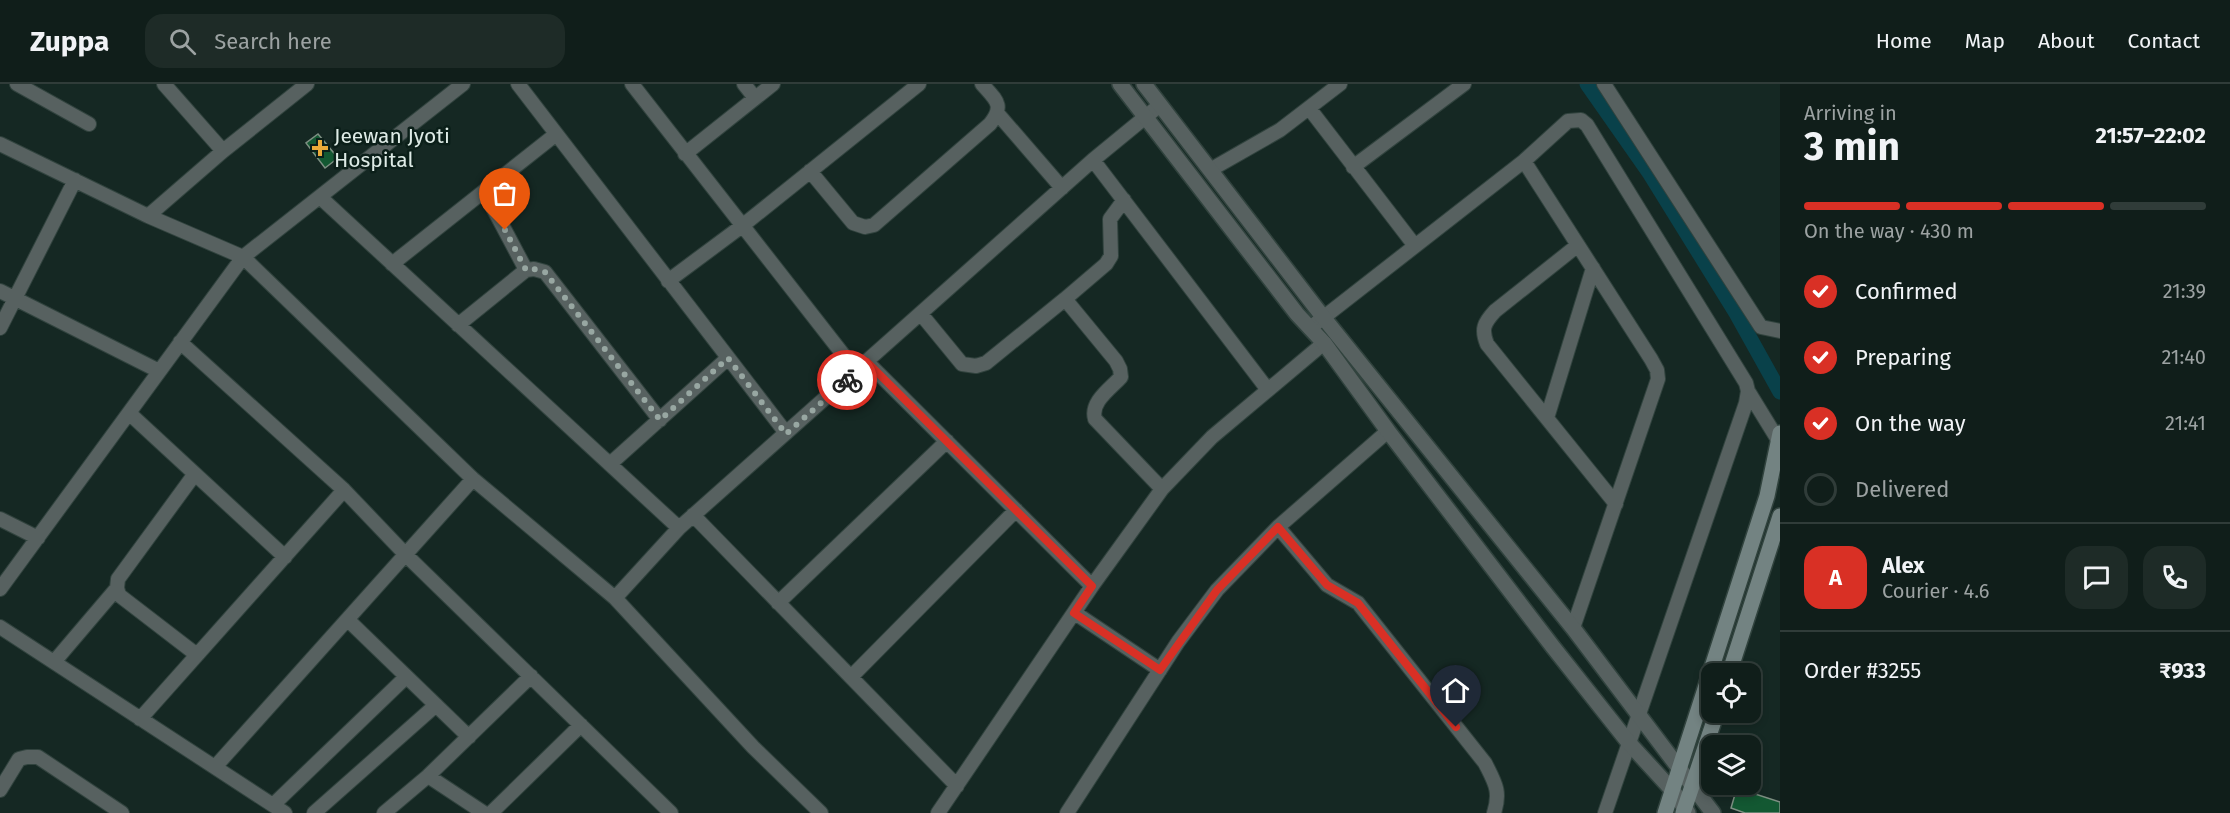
<!DOCTYPE html>
<html lang="en">
<head>
<meta charset="utf-8">
<style>
	:root { --surface:#101e1a; --page:#1e2b27; --text:#f1f3f6; --muted:#9ca2a2; --line:#303c39; --accent:#d93025 }
	body { margin:0; font-family:"Fira Sans",sans-serif; background:var(--page); color:var(--text); height:100vh; display:flex; flex-direction:column; font-size:22px; white-space:nowrap }
	* { box-sizing:border-box; margin:0 }
	p { font-size:20px; color:var(--muted) }
	.icon { flex:none; width:33px; height:33px; fill:none; stroke:currentColor; stroke-width:2; stroke-linecap:round; stroke-linejoin:round }
	.map { position:relative; flex:1; overflow:hidden }
	.panel { display:flex; flex-direction:column; background:var(--surface); width:450px }
	.panel>* { flex:none }
	.fabs { position:absolute; left:1701px; top:579px; display:grid; gap:12px }
	.fabs a { display:grid; place-items:center; width:60px; height:60px; border-radius:12px; background:var(--surface); box-shadow:0 3px 9px #0003,0 0 0 2px var(--line); font-size:30px }
	.pin { position:absolute; display:grid; place-items:center; width:51px; height:51px; color:#fff; margin:-62px -26px; border-radius:50% 50% 50% 0; rotate:-45deg; box-shadow:0 0 6px #0007 }
	.pin .icon { rotate:45deg }
	.courier { position:absolute; display:grid; place-items:center; width:60px; height:60px; margin:-30px; border:4px solid #d93025; border-radius:50%; background:#fff; color:#222; box-shadow:0 2px 8px #0007 }
	.head em { font-style:normal; font-weight:700 }
	.head div { display:flex; flex-direction:column-reverse }
	.head { display:flex; align-items:center; justify-content:space-between; height:102px; padding:0 24px }
	h1 { font-size:39px; font-weight:700; line-height:45px }
	.bar { display:grid; grid-template-columns:repeat(4,1fr); gap:9px 6px; align-content:center; height:72px; padding:0 24px }
	.bar i { height:8px; border-radius:4px; background:var(--line) }
	.bar .on { background:var(--accent) }
	.bar p { grid-column:span 4 }
	.line { display:flex; align-items:center; gap:15px; padding:0 24px; border-top:2px solid var(--line) }
	.line div { flex:1 }
	.round { display:grid; place-items:center; flex:none; width:63px; height:63px; border-radius:18px; background:var(--page) }
	ol { padding:0 24px; list-style:none }
	li { display:flex; align-items:center; gap:18px; height:66px }
	li p { margin-inline-start:auto }
	li .icon { padding:6px; border-radius:50%; background:var(--accent); color:#fff; stroke-width:4 }
	li:last-child { color:var(--muted) }
	li i { width:33px; height:33px; border:3px solid var(--line); border-radius:50% }
	header { display:flex; align-items:center; gap:36px; box-sizing:border-box; height:84px; padding:0 30px; background:var(--surface); border-bottom:2px solid var(--line) }
	header strong { font-size:28px }
	nav { display:flex; gap:33px; margin-inline-start:auto; font-size:21px }
	.search { width:420px; height:54px; background:var(--page); display:flex; align-items:center; gap:15px; box-sizing:border-box; padding:0 21px; border-radius:18px; color:var(--muted); font-size:22px }
	main { display:flex; flex:1; min-height:0 }
	.map>svg:first-child { display:block }
</style>
</head>
<body>
<header>
<strong>Zuppa</strong>
<div class="search"><svg class="icon" aria-label="search" viewBox="0 0 24 24"><circle cx="10" cy="10" r="6"/><path d="M15 15l6 6"/></svg>Search here</div>
<nav><a>Home</a><a>Map</a><a>About</a><a>Contact</a></nav>
</header>
<main>
<div class="map">
<svg width="1780" height="729" viewBox="0 0 1780 729">
	<rect width="100%" height="100%" fill="#152823"/>
	<g fill="none" stroke-linecap="round" stroke-linejoin="round">
		<path stroke="#09414a" stroke-width="15" d="M1587,0L1650,90L1736,229L1780,308"/>
	</g>
	<path fill="#135832" stroke="#7d8f82" stroke-width="1.5" d="M318,50L338,74L325,84L306,59Z
		M1738,700H1754L1752,709L1780,718V729H1745L1731,724Z"/>
	<g fill="none" stroke-linecap="round" stroke-linejoin="round">
		<g stroke="#31433e" stroke-width="16">
			<path id="minor" d="M17,0L89,40
				M164,0L223,67
				M518,0L786,349
				M632,0L856,287
				M744,0L755,14
				M1604,0L1761,243L1780,247
				M1309,24L1415,162
				M998,30L1062,104
				M0,60L148,132L243,173L473,395L615,514L753,663L821,729
				M685,70L773,0
				M1093,76L1268,306
				M1524,77L1651,275L1657,286L1658,295L1573,544
				M1353,83L1464,0
				M1210,86L1280,46L1340,0
				M810,87L853,139L865,143L874,141L990,40C1005,21 996,16 982,0
				M484,107L526,186
				M320,113L679,444
				M1124,116L1110,135L1111,172L1106,180L1065,215L1116,277L1120,285L1121,293C1110,305 1090,318 1095,335L1162,405
				M148,132L223,67L307,0
				M1578,161L1495,227C1484,239 1481,245 1487,260L1616,420
				M392,180L555,51
				M668,197L742,142L919,0
				M0,207L159,287
				M921,230L962,280L976,282L986,279L1065,215
				M458,241L526,186L534,185L545,188L660,336
				M0,244L75,96
				M1310,244L1524,77L1568,37L1581,36L1587,41L1746,299L1748,307L1746,319L1605,729
				M180,258L344,406L406,471L671,729
				M867,278L1092,502
				M1748,307L1780,359
				M129,329L285,473
				M1547,334L1593,184
				M610,380L728,274
				M194,391L118,495L117,504L119,511L197,571
				M693,431L957,702
				M0,435L38,454
				M1278,443L1327,501L1358,519L1485,679C1495,699 1501,707 1494,729
				M0,505L243,173L463,0
				M615,514L679,444L1093,76L1160,21
				M778,519L947,357
				M1075,529L1160,586
				M348,536L469,653
				M0,543L285,729
				M54,578L117,504
				M851,593L1016,426
				M140,635L344,406
				M215,683L473,395
				M428,692L484,729
				M0,706L19,675L27,673H38L122,729
				M273,721L406,593
				M314,729L436,621
				M384,729L428,692L531,592
				M491,729L581,641
				M938,729L1092,502L1162,405L1212,353L1324,259
				M1067,729L1178,558L1217,506L1278,443L1388,347"/>
		</g>
		<g stroke="#31433e" stroke-width="18">
			<path id="tertiary" d="M1120,0L1297,230L1324,259L1388,347L1553,563L1629,659L1673,707L1688,729
				M1144,0L1323,233L1573,544L1713,729"/>
		</g>
		<g stroke="#31433e" stroke-width="18">
			<path id="secondary" d="M1729,590L1780,432
				M1665,729L1767,412L1780,349
				M1683,729L1717,628"/>
		</g>
		<use href="#minor" stroke="#576160" stroke-width="14"/>
		<use href="#tertiary" stroke="#576160" stroke-width="15"/>
		<use href="#secondary" stroke="#738382" stroke-width="15"/>
	</g>
	<g fill="none" stroke-linecap="round" stroke-linejoin="round">
		<path stroke="#98a7a2" stroke-width="6" stroke-dasharray="0 10.8" d="M505,146L526,186L534,185L545,188L660,336L728,274L786,350L847,296"/>
		<path stroke="#d93025" stroke-width="8" d="M847,296L867,278L1092,502L1074,529L1160,586L1217,506L1278,443L1327,501L1358,519L1456,643"/>
	</g>
	<path fill="#eaaa39" stroke="#0b1f19" stroke-width="2" d="M317 55h6v6h6v6h-6v6h-6v-6h-6v-6h6z"/>
	<g text-anchor="middle" dominant-baseline="central" stroke-width="5" stroke-linejoin="round" paint-order="stroke">
		<g font-size="21" fill="#deebe6" stroke="#0b1f19" text-anchor="start">
			<text x="334" y="52">Jeewan Jyoti<tspan x="334" dy="24">Hospital</tspan></text>
		</g>
	</g>
</svg>
<div class="fabs">
<a><svg class="icon" aria-label="locate" viewBox="0 0 24 24"><circle cx="12" cy="12" r="6"/><path d="M12 2v4M12 18v4M2 12h4M18 12h4"/></svg></a>
<a><svg class="icon" aria-label="layers" viewBox="0 0 24 24"><path d="M12 4l9 5-9 5-9-5zM3 14l9 5 9-5"/></svg></a>
</div>
<div class="pin" style="left:505px;top:146px;background:#ea580c"><svg class="icon" aria-label="bag" viewBox="0 0 24 24"><path d="M5 8h14l-1 12H6zM9 8a3 3 0 0 1 6 0"/></svg></div>
<div class="pin" style="left:1456px;top:643px;background:#1f2937"><svg class="icon" aria-label="home" viewBox="0 0 24 24"><path d="M3 11l9-7 9 7M6 9v11h12V9"/></svg></div>
<div class="courier" style="left:847px;top:296px"><svg class="icon" aria-label="bike" viewBox="0 0 24 24"><circle cx="6" cy="16" r="4"/><circle cx="18" cy="16" r="4"/><path d="M6 16l4-8h5l3 8M10 8l3 8H6M13 5h3"/></svg></div>
</div>
<section class="panel">
<div class="head"><div><h1>3 min</h1><p>Arriving in</p></div><em>21:57–22:02</em></div>
<div class="bar"><i class="on"></i><i class="on"></i><i class="on"></i><i></i><p>On the way · 430 m</p></div>
<ol>
<li><svg class="icon" aria-label="check" viewBox="0 0 24 24"><path d="M5 12l5 5 9-10"/></svg>Confirmed<p>21:39</p></li>
<li><svg class="icon" aria-label="check" viewBox="0 0 24 24"><path d="M5 12l5 5 9-10"/></svg>Preparing<p>21:40</p></li>
<li><svg class="icon" aria-label="check" viewBox="0 0 24 24"><path d="M5 12l5 5 9-10"/></svg>On the way<p>21:41</p></li>
<li><i></i>Delivered</li>
</ol>
<div class="line" style="height:108px"><b class="round" style="background:var(--accent);color:#fff">A</b><div><b>Alex</b><p>Courier · 4.6</p></div><a class="round"><svg class="icon" aria-label="chat" viewBox="0 0 24 24"><path d="M4 5h16v11H9l-5 4z"/></svg></a><a class="round"><svg class="icon" aria-label="phone" viewBox="0 0 24 24"><path d="M5 4h4l2 5-3 2q2 4 5 5l2-3 5 2v4C11 20 4 13 5 4z"/></svg></a></div>
<div class="line" style="height:78px"><div>Order #3255</div><b>₹933</b></div>
</section>
</main>
</body>
</html>
